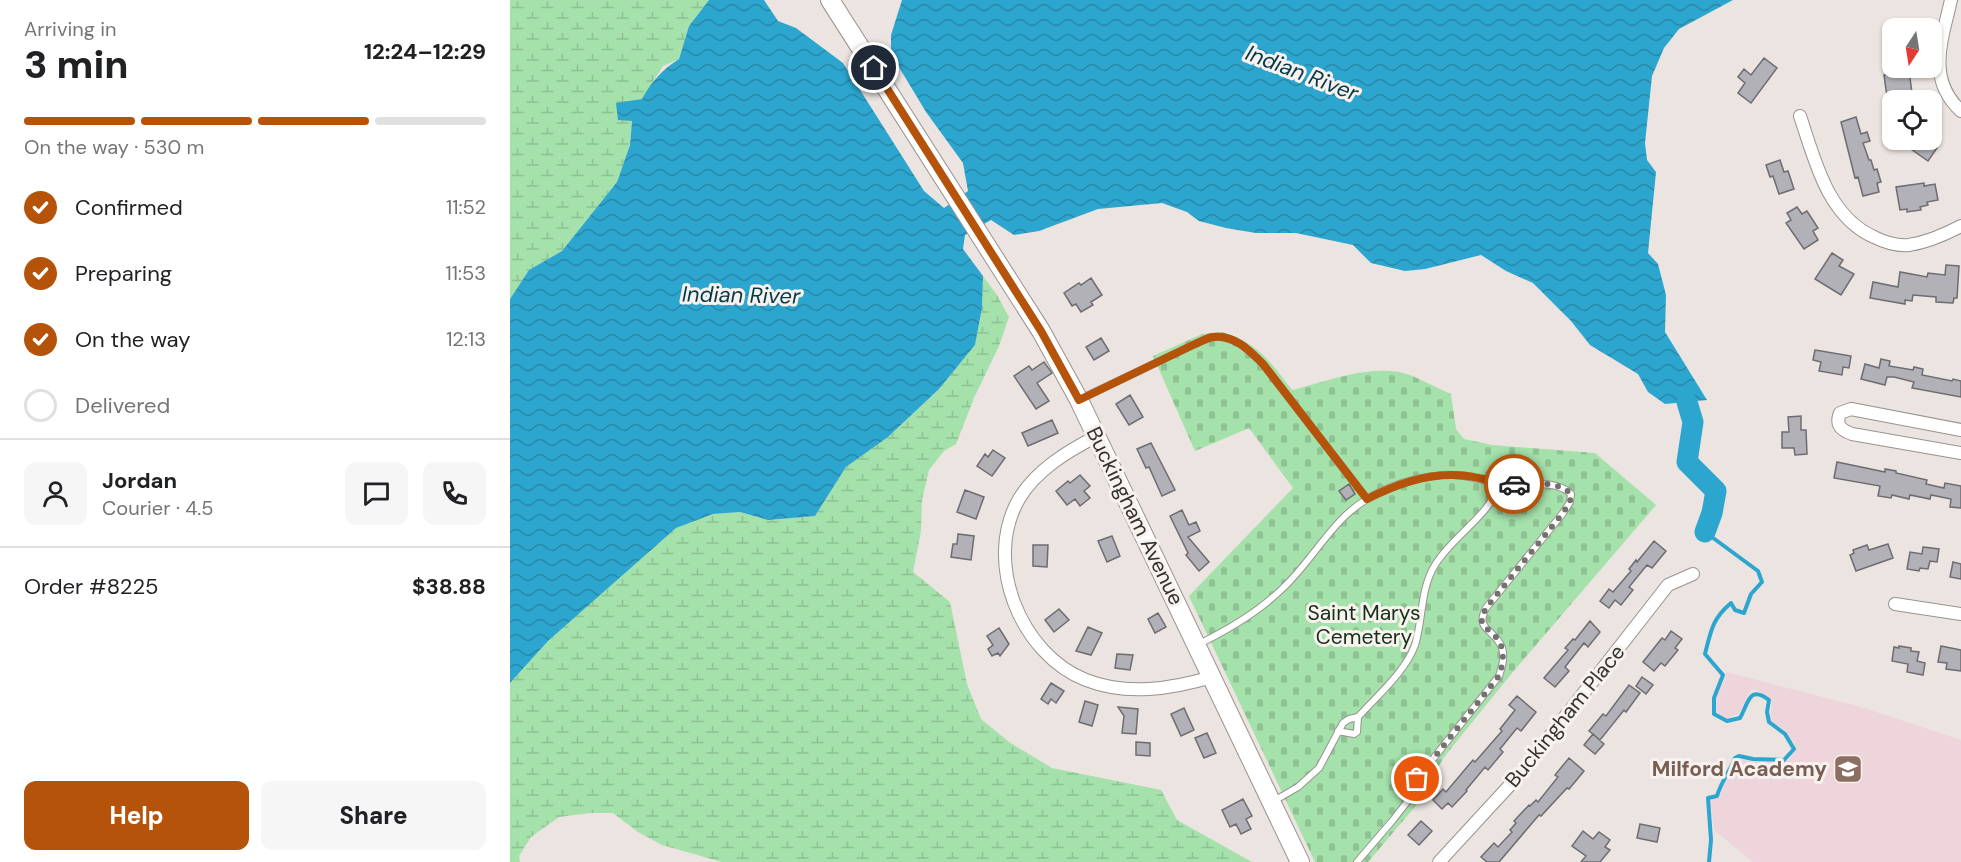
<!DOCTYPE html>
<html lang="en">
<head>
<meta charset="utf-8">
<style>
	:root { --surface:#fff; --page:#f6f6f6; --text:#202124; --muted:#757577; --line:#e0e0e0; --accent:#b45309 }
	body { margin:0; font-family:"DM Sans",sans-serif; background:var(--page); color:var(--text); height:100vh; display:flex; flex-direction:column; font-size:22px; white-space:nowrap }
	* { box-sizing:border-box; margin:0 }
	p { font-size:20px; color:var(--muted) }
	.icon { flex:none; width:33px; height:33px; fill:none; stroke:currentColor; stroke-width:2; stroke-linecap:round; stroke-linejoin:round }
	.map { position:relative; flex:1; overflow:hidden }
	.details { display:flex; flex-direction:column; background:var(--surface); width:510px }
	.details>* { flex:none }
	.needle { width:39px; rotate:192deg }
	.tools { position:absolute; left:1372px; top:18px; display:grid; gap:12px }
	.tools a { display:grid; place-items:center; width:60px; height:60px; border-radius:12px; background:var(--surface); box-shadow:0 2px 4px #0004; font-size:30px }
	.pin { position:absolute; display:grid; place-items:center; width:51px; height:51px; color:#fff; margin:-26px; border:3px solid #fff; border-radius:50%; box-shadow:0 2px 6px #0007 }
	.courier { position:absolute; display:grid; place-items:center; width:60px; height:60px; margin:-30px; border:4px solid #b45309; border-radius:50%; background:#fff; color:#222; box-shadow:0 2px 8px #0007 }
	.overview em { font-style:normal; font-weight:800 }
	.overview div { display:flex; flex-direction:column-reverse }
	.overview { display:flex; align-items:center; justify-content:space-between; height:102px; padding:0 24px }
	h1 { font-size:39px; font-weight:800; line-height:45px }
	.bar { display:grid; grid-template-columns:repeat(4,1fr); gap:9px 6px; align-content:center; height:72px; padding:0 24px }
	.bar i { height:8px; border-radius:4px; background:var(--line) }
	.bar .current { background:var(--accent) }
	.bar p { grid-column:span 4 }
	.line { display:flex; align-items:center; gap:15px; padding:0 24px; border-top:2px solid var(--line) }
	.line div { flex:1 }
	.round { display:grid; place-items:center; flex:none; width:63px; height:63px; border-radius:12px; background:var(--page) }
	ol { padding:0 24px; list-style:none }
	li { display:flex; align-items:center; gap:18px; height:66px }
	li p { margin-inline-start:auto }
	li .icon { padding:6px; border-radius:50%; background:var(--accent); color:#fff; stroke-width:4 }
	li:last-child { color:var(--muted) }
	li i { width:33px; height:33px; border:3px solid var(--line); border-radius:50% }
	.cta { display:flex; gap:12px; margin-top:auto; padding:12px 24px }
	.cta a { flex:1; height:69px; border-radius:12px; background:var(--accent); color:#fff; font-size:24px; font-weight:800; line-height:69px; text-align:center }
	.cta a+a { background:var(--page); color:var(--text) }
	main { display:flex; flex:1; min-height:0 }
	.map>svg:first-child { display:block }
</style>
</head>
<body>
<main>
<section class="details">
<div class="overview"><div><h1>3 min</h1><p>Arriving in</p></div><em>12:24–12:29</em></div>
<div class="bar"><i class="current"></i><i class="current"></i><i class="current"></i><i></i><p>On the way · 530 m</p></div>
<ol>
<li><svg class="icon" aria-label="check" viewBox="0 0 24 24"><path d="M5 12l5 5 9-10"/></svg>Confirmed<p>11:52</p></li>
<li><svg class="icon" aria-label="check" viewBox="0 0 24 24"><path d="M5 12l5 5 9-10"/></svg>Preparing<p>11:53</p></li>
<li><svg class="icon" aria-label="check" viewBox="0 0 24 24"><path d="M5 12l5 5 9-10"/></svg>On the way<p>12:13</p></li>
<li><i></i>Delivered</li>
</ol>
<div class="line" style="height:108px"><a class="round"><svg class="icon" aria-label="person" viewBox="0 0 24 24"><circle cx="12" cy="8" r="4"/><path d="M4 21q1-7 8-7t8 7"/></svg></a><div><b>Jordan</b><p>Courier · 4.5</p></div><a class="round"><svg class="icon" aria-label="chat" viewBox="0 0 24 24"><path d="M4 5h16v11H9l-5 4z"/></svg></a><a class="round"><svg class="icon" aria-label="phone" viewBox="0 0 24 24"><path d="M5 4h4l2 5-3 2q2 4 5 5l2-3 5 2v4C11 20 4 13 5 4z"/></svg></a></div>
<div class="line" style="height:78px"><div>Order #8225</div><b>$38.88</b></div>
<div class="cta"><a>Help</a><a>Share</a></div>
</section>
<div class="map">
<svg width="1451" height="862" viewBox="0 0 1451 862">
	<defs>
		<pattern id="wetland-marsh" width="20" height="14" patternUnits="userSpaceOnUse" patternTransform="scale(1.5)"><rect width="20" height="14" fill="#a4e1ab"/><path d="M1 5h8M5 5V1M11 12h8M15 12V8" fill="none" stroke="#8ec293"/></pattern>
		<pattern id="cemetery-stones" width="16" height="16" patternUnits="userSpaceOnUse" patternTransform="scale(1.5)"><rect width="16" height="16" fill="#a4e1ab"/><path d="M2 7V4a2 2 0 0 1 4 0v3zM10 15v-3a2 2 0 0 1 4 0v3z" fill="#8ec293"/></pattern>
		<pattern id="water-waves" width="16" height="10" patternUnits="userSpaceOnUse" patternTransform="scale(1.5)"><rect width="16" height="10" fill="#2da6cf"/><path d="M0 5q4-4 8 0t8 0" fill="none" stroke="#2788a8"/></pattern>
	</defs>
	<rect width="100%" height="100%" fill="#ebe4e0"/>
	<path fill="#eed4db" d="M1217,672L1354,708L1451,740V862H1243L1204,830L1200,800L1211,794L1216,781L1225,771L1227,759L1244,761H1276L1280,759L1284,752L1285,744L1272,728L1260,720L1262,702L1260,698L1245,689L1240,691L1229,713L1217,718L1208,713L1206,708L1207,697Z"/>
	<path fill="url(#wetland-marsh)" d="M0,0H199L179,26L169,59L153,66L132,99L122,121L120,145L107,182L52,251L19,270L0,299Z
		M473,276L487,295L499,317L489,346L464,398L446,444L434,451L419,470L412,500L411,531L403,572L440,602L457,684L471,719L499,742L542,768L651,790L667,820L742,862H212L152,845L128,832L103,813H80L49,817L21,837L9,856L10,862H0V683L38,641L165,528L203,514L230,512L258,520L305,516L336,467L378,437L429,389L465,345L472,308Z"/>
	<path fill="url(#cemetery-stones)" d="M712,332C747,342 761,362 782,390C815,382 854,366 889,372C905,375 926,388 941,394L946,429L954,439L982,445L1085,453L1146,505L1002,673L934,757L909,802L858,862H805L679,596L783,488L739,428L685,451L643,356L692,334Z"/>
	<path fill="url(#water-waves)" d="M199,0H254L268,21L286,28L333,63L414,191L434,208L458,191L453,163L416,112L381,54V35L392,0H1223L1169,29L1154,48L1142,76L1135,143L1137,160L1146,172L1138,253L1148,264L1156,295L1155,332L1197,400L1155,404L1138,392L1128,374L1080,345L1061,321L1023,283L996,271L971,255L915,269L895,271L861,263L843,245L786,233H746L716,228L689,221L677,212L652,203L588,209L529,231L504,235L481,220L455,235L453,249L473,276L472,308L465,345L429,389L378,437L336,467L305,516L258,520L230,512L203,514L166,528L38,641L0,683V299L19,270L52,251L107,182L120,145L122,121L108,120L106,103L132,99C141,82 153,69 169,59L179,26Z"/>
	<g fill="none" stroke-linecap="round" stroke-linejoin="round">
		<path stroke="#2da6cf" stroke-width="4" d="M1195,532L1248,571L1252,582L1241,594L1234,613L1225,610L1221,603C1202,619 1201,631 1195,654L1213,675L1204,698V714L1217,721L1230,718C1239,702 1239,685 1259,700L1257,712L1259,722L1275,734L1284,749L1274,760L1243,759L1229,756L1225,758C1220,771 1211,782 1207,796L1198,798L1201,840L1199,862"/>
		<path stroke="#2da6cf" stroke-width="21" d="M1177,402L1183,422L1177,462L1206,491L1202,513L1195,532"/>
	</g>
	<path fill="#b2b1b7" stroke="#6d6c71" stroke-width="1.5" d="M1254,58L1267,68L1241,103L1228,93L1235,83L1228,77L1234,69L1241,75Z
		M1378,68H1395V71H1399L1403,100H1388L1387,96L1377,97L1374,75L1379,74Z
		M1346,117L1351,134L1357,132L1360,141L1353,143L1359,160H1361L1364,170L1367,169L1371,182L1367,183L1369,192L1353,196L1348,177L1345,178L1331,122Z
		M1408,140H1415L1427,148L1418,161L1401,149Z
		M1270,160L1274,172L1278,171L1284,189L1269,194L1263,176L1260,177L1256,165Z
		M1414,183V186L1425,184L1428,200L1417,202L1418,205L1410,207L1411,210L1397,212V209L1390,210L1386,187Z
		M1287,207L1292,214L1297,211L1308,228L1303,231L1308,240L1294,249L1276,223L1281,220L1277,213Z
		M1322,253L1333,260L1329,266L1344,274L1331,295L1305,279Z
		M1436,265L1449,266L1447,298H1444L1443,303L1426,302V297L1403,295L1402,301L1395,300V304L1360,298L1363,282L1388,287L1390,272L1417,277L1418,273L1435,275Z
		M581,278L592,295L581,302L583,305L571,312L566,304L562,306L554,293L569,283L571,285Z
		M591,338L599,351L584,360L576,347Z
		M1305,350L1341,356L1339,368L1333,367L1332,375L1309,371L1311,362L1303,360Z
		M1371,359L1380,361L1379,366L1403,370L1404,367L1413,369L1412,375L1442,381L1443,379L1451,381V397L1402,388L1404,382L1384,377H1377L1375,385L1351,379L1355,364L1369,368Z
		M534,362L542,373L527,383L539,401L526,409L504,376L519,366L522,370Z
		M620,395L633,417L619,425L606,404Z
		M1291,416V430H1296L1297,454L1285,455L1284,448H1272V432H1279L1278,417Z
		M542,420L548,433L518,446L512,433Z
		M641,443L665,490L652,496L639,467L636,468L627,449Z
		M483,450L495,458L482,476L467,466L475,454L478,457Z
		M1327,462L1375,472V469L1386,471V473L1417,480L1416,484L1434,488L1435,483L1451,486V508L1440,507L1441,499L1421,495L1420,499L1400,495L1399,499L1382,495L1381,498L1368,496L1370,486L1324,478Z
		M570,475L580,486L574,491L580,498L570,506L565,499L557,505L546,491L558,481L560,483Z
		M839,484L845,494L836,500L829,491Z
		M455,490L474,497L466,519L447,512Z
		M672,510L679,525L686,522L690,531L678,537L699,562L689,571L676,555L678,553L660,516Z
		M448,534L464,536L461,560L441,557L443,544H447Z
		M602,536L610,556L597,562L588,541Z
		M1144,541L1156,551L1142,568L1137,565L1119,587L1123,590L1111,605L1105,600L1099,608L1090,601L1099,589L1103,592L1121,571L1119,569L1126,560L1127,562Z
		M1378,544L1383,558L1346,571L1340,555L1344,553L1343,550L1357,545L1359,550Z
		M523,545H538L537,567L523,566Z
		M1413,547L1429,549L1427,562L1420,561L1418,569L1410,568L1409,571L1397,569L1400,552L1412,554Z
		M1443,562L1451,564V579L1440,577Z
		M549,609L559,620L544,632L535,620Z
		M648,613L656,627L645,633L638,619Z
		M1080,621L1090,632L1078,647L1074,643L1055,667L1059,671L1045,687L1034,678L1058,650L1055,648L1063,639L1065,640Z
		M578,627L592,633L581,655L566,651Z
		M489,628L499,644L490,656L488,653L482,656L478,649L483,645L477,636Z
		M1161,631L1172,639L1165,648L1168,650L1155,666L1151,663L1144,671L1133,662L1152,638L1155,640Z
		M1389,646L1401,648V651L1409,652L1407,661L1415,663L1413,675L1397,672L1398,664L1382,661L1384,647L1389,648Z
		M1431,646L1451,650V671L1436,669L1437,663L1428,662Z
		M607,654L623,655L620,670L605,668Z
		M1132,677L1143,685L1136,694L1126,686Z
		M541,683L554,691L546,703L541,699L538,704L531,699Z
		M1119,685L1130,693L1116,712L1114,710L1090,740L1079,731L1093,714L1096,716Z
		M1007,696L1026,712L1011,731L1007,728L990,749L993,752L978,770L975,767L956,790L957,791L942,807L938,803L932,809L923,800L933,789L936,792L963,760L965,762L992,731L990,729L1005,710L999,705Z
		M575,701L588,705L582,726L569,722Z
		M608,707L628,709L626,734L612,733L614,716Z
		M674,708L684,730L671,736L661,714Z
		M697,733L706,753L694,758L685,738Z
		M1083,734L1094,744L1085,754L1074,745Z
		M626,742L640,743V756L626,755Z
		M1059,758L1074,771L1059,789L1057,788L1031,816L1029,815L989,862H977L971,857L984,843L988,847L1002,832L1000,830L1006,823L1004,821L1019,805L1020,806L1026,800L1028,802L1048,777L1045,775Z
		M733,799L742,816L736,819L741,829L731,834L726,824L720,827L712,810Z
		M911,821L922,831L909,845L898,835Z
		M1130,824L1150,828L1147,842L1127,838Z
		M1073,831L1083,839L1089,832L1100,840L1095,847L1100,850L1090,862H1071L1076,856L1062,846Z"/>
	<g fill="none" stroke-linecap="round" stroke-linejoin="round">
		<g stroke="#98938f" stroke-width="8">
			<path id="service" d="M570,399L685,344C690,342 697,337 703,337C724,334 740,351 753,364L857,499
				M687,645C718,630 750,611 774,587C796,566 812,539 833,518C859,492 896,478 932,475C952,473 971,481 991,483C1010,485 1047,479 1061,494L1060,502L1053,513L976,608C964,631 986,629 992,648C995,658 992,666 989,676L907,779L897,802L883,820L847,862
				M828,731L844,734L847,732L848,717
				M762,802L788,787L809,768L833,723L839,719L848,717C866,697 896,671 905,645C913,620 910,589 925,565C943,535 979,517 990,483"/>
		</g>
		<g stroke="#98938f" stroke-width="14">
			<path id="minor" d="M1441,0C1432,40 1416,79 1451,111
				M1290,116C1305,160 1317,216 1364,237C1374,242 1388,246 1399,245C1418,242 1434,235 1451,226
				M1451,430L1341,409L1330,413C1325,425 1331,430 1342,434L1451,453
				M587,436C558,451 526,470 509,499C473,561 510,654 576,680C617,696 661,689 702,677
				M1385,604L1451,614
				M929,862L1011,773L1158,585L1183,574"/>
		</g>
		<g stroke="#98938f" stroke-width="20">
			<path id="secondary" d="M320,0L531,331L569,400L790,862"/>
		</g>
		<use href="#service" stroke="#fff" stroke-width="6"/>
		<use href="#minor" stroke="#fff" stroke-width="12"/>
		<use href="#secondary" stroke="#fff" stroke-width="18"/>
	</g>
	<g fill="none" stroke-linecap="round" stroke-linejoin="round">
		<path stroke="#73706d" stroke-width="6" stroke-dasharray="0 10.8" d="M907,779L989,676C994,661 996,646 983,634C977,629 974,627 971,619L976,608L1053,513L1060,502L1061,494C1048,480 1022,484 1004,484"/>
		<path stroke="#b45309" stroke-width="8" d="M364,68L531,331L569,400L685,344C690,342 697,338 703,337C724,334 740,351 753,364L857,499C888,483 922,471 957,476C973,478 988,483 1004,484"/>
	</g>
	<defs>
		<g id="school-square" transform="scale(1.5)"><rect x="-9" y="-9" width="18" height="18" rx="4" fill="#8d6e63" stroke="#f8f2ee"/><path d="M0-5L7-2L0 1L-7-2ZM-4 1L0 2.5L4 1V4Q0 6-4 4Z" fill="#fff"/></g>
	</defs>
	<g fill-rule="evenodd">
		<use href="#school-square" x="1338" y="769"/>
	</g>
	<g text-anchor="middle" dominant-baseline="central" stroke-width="6" stroke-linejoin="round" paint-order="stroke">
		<g font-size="21" fill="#33312f" stroke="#f8f2ee">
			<text transform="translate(625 516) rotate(64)">Buckingham Avenue</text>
			<text transform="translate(1055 716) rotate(-51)">Buckingham Place</text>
		</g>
		<g font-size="21" fill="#123118" stroke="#f8f2ee">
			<text x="854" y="613">Saint Marys<tspan x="854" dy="24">Cemetery</tspan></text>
		</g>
		<g font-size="21" font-weight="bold" fill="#785e54" stroke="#f8f2ee" text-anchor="end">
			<text x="1317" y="769">Milford Academy</text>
		</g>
		<g font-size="22" font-style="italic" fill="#053a4b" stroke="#f8f2ee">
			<text transform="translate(792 73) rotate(21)">Indian River</text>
			<text transform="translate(231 295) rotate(1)">Indian River</text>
		</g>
	</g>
</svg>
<div class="tools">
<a><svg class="needle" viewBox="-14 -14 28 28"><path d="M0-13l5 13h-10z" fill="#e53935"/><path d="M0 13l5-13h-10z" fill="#757577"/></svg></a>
<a><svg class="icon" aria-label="locate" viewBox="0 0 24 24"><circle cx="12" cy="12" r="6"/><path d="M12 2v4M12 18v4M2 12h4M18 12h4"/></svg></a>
</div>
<div class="pin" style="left:907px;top:779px;background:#ea580c"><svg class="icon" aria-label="bag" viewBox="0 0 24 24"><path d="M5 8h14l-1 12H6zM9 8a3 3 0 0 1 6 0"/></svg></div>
<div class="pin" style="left:364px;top:68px;background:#1f2937"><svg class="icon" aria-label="home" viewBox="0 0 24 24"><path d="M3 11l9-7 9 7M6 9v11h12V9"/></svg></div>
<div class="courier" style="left:1004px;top:484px"><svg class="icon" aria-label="car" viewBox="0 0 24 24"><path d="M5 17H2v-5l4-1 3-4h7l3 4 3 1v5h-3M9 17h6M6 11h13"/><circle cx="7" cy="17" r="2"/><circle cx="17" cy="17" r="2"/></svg></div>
</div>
</main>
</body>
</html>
